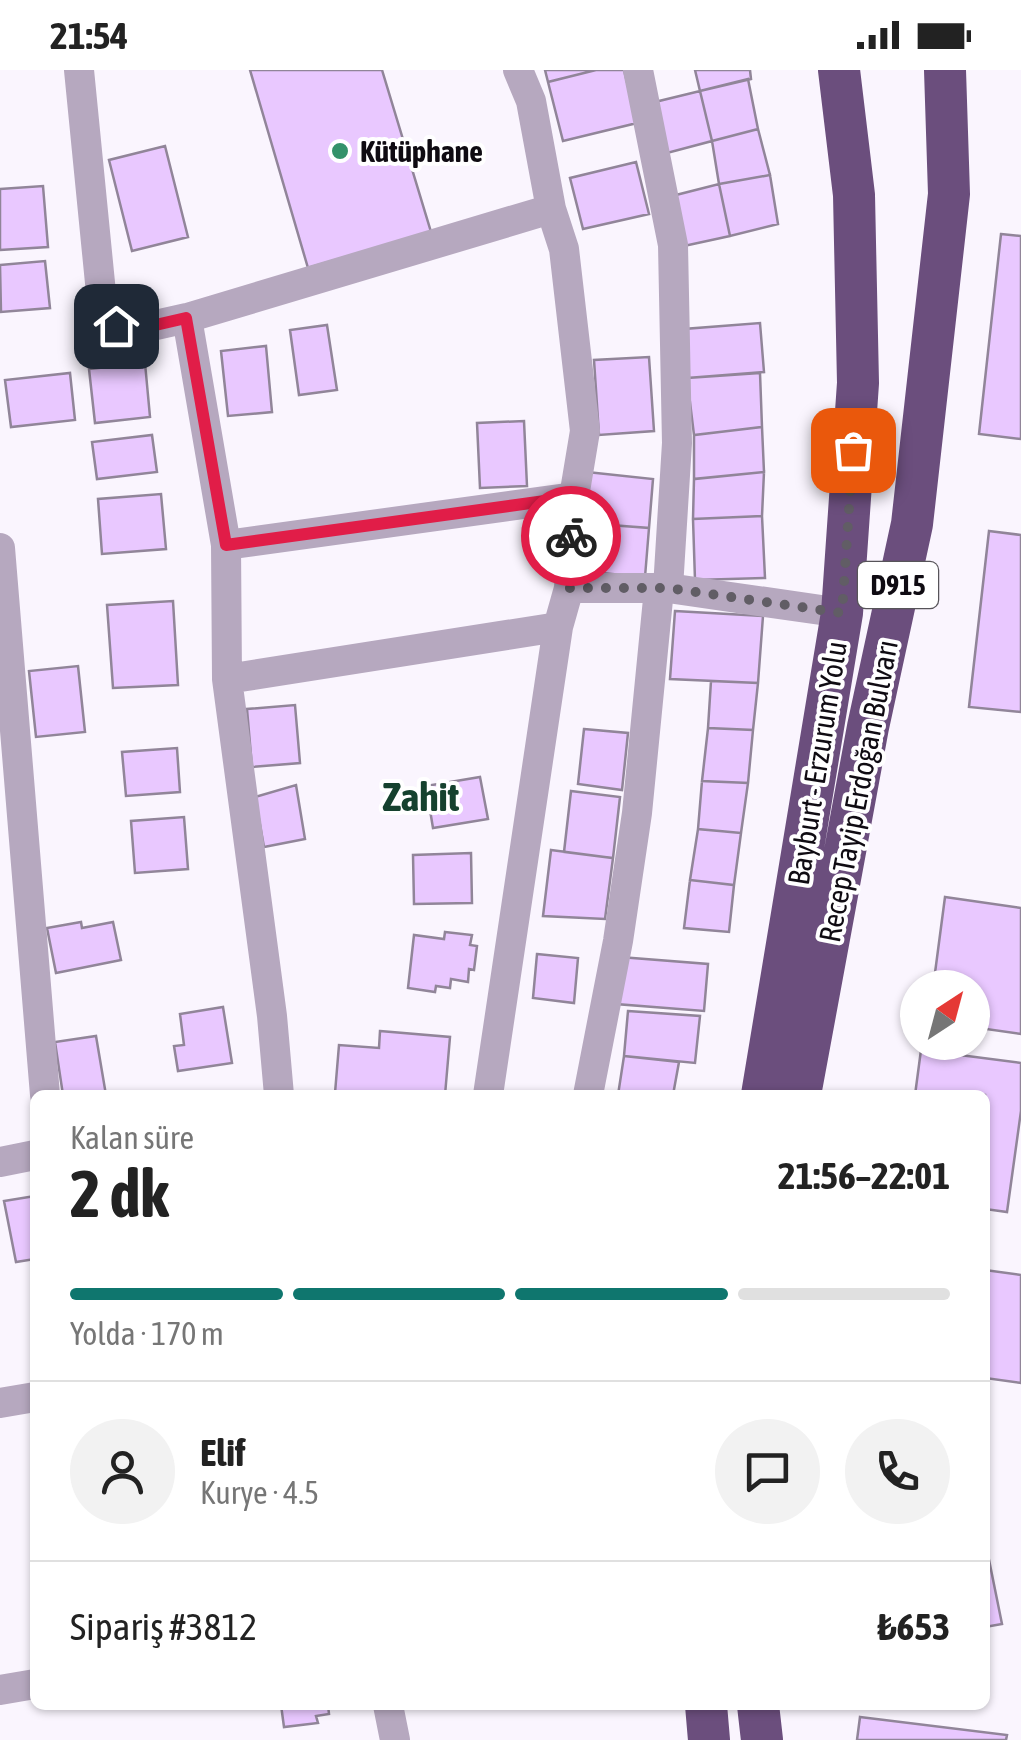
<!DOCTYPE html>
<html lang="tr">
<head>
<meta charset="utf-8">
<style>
	:root { --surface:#fff; --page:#f2f2f2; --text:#222; --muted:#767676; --line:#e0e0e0; --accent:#0f766e }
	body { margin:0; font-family:"Asap Condensed",sans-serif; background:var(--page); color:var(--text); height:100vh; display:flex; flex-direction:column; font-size:38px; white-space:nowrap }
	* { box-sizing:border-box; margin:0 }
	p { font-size:32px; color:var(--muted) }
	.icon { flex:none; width:55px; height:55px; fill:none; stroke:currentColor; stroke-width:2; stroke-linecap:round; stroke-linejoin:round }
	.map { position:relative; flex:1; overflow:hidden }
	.details { position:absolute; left:30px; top:1020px; width:960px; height:620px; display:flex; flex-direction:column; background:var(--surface); border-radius:15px; box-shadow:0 2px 8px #0004 }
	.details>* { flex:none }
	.needle { width:65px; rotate:36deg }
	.controls { position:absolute; left:900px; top:900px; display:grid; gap:20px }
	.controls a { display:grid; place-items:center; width:90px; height:90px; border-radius:50%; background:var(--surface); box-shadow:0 2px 8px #0004; font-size:50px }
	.pin { position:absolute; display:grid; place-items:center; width:85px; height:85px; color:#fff; margin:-42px; border-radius:20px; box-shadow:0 5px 15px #0006 }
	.courier { position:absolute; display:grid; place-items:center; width:100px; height:100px; margin:-50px; border:8px solid #e11d48; border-radius:50%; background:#fff; color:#222; box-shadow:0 2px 12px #0007 }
	.summary em { font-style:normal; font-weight:700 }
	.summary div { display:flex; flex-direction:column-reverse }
	.summary { display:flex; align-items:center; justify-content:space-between; height:170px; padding:0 40px }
	h1 { font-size:65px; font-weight:700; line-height:75px }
	.bar { display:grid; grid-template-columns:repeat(4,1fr); gap:15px 10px; align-content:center; height:120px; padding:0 40px }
	.bar i { height:12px; border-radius:8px; background:var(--line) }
	.bar .current { background:var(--accent) }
	.bar p { grid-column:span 4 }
	.line { display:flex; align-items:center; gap:25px; padding:0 40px; border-top:2px solid var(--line) }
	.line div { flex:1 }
	.round { display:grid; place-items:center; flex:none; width:105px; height:105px; border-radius:52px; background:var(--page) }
	.status { display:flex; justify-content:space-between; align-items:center; height:70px; padding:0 50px; background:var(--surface); direction:ltr }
	.status svg { height:28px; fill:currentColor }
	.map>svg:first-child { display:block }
</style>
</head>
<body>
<div class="status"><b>21:54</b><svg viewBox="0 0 49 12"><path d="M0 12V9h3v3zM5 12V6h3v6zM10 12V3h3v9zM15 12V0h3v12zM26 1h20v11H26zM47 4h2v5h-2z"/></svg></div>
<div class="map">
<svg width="1021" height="1670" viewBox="0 0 1021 1670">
	<rect width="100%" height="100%" fill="#faf5fe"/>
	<path fill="#e9c8ff" stroke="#918599" stroke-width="2.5" d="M250,0H382L431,162L308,198Z
		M545,0H596L548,12Z
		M596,0H624L637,53L563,71L548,12Z
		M695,0H750L751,9L700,21Z
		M748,9L758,59L712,71L700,21Z
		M700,21L712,71L667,83L655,32Z
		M758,59L770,105L719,114L712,71Z
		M165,76L188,167L132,181L109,90Z
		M636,92L649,144L583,159L570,108Z
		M770,105L778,154L730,166L719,114Z
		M719,114L730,166L684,176L676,125Z
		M43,116L48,177L0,180V119Z
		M1001,164L1021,166V369L979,364Z
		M45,191L50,238L1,242L0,195Z
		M760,253L764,302L687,308L684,259Z
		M327,255L337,320L299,325L290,260Z
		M266,276L272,342L228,346L221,281Z
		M649,287L654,361L599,365L594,290Z
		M145,293L150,347L95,353L89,299Z
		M70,303L75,350L11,357L5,310Z
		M760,303L762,357L694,365L687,308Z
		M524,351L527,416L480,418L477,353Z
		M762,357L764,402L694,409V365Z
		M152,365L157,402L97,409L92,372Z
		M587,402L653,409L649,458L583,453Z
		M764,402L762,446L693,449L694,409Z
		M161,424L166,479L102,484L98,429Z
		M762,446L765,508L695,510L693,449Z
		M583,453L649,458L645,507L579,501Z
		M989,461L1021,465V642L969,637Z
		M173,531L178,615L113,618L107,535Z
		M675,541L763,546L758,613L670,609Z
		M78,596L85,662L36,667L29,601Z
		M711,611L758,613L753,660L708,658Z
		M295,635L300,693L252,697L247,639Z
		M708,658L753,660L748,713L702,711Z
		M584,659L628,663L622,720L578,714Z
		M177,678L180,722L126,726L122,682Z
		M480,707L488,749L433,758L426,716Z
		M702,711L748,713L741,763L698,759Z
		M296,715L305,769L264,777L255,727Z
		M571,721L620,727L613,788L564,782Z
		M184,747L188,799L135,803L131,751Z
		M698,759L741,763L734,815L690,810Z
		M551,780L613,788L605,849L543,846Z
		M471,783L472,833L414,834L413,785Z
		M690,810L734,815L729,862L684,858Z
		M945,827L1021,838V964L972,957V918H933Z
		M81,852L82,858L113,852L121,890L56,903L47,858Z
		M445,862L472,865L470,875L477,876L474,900L469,899L468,912L451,909L450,918L436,916L435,922L408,918L414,865L444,869Z
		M537,884L578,888L574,933L533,928Z
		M620,887L708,894L704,941L616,934Z
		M223,937L232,993L178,1001L174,976L184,975L180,944Z
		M628,941L700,946L695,993L624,986Z
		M380,961L450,967L445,1025L335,1023L339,975L379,978Z
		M96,966L106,1025H63L55,972Z
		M921,980L1021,993V1041L1007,1142L985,1139V1025H915Z
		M624,986L679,992L673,1025H618Z
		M35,1126V1189L16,1192L4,1131Z
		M985,1200L1021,1205V1313L985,1308Z
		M985,1470L1002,1554L985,1557Z
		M281,1635H328L329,1644L316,1646L318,1653L284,1657Z
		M860,1647L1007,1665L1006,1670H857Z"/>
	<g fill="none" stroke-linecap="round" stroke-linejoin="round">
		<path stroke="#b6a8bf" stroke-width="30" d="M79,0L102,233L116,257L138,259L187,248L551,139
			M638,0L673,175L677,373L668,518
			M187,248L226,475L227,609L272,946L279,1025
			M226,475L574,427
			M0,478L45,1025
			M569,518H668L842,543
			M227,609L558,557
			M488,1025L558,557L569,518L574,427L585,361L564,179L551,139L531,31L518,0
			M588,1025L618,871L637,743L659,519
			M0,1092L35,1085
			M0,1333L35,1327
			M0,1620L35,1614
			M388,1635L395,1670"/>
		<path stroke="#6b4e7d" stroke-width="42" d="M762,1025L842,543L858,313L854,125L839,0
			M800,1025L868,657L912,454L949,124L945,0
			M706,1635L709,1670
			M758,1635L762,1670"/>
	</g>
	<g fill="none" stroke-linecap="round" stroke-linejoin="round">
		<path stroke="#615d65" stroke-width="10" stroke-dasharray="0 18" d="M571,466L568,518H668L842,543L853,380"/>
		<path stroke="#e11d48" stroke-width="12" d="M116,256L138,259L186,248L226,475L574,427L571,466"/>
	</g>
	<circle fill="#34926a" stroke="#fff" stroke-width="4" cx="340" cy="81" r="10"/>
	<g text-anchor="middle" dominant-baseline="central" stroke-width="8" stroke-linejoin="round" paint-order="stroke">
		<rect fill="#fff" stroke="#575459" stroke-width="2.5" x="858" y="492" width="80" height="46" rx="8"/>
		<g font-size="28" font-weight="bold" fill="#0f0b12">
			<text x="898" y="515">D915</text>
		</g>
		<g font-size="30" font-weight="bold" fill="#0f0b12" stroke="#fff" text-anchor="start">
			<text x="360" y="81">Kütüphane</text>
		</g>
		<g font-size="30" fill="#0f0b12" stroke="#fff">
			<text transform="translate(817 693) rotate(-81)">Bayburt - Erzurum Yolu</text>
			<text transform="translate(858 721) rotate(-79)">Recep Tayip Erdoğan Bulvarı</text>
		</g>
		<g font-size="40" font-weight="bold" fill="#15412e" stroke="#fff">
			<text x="421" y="726">Zahit</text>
		</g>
	</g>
</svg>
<div class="controls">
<a><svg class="needle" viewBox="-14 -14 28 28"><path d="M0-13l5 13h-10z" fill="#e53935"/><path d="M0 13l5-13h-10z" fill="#767676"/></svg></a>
</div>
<div class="pin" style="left:853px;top:380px;background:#ea580c"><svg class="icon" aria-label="bag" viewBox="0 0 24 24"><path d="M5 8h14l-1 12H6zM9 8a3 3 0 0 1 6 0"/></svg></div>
<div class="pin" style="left:116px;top:256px;background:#1f2937"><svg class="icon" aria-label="home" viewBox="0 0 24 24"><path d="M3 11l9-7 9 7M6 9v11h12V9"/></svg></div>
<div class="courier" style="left:571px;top:466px"><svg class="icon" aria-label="bike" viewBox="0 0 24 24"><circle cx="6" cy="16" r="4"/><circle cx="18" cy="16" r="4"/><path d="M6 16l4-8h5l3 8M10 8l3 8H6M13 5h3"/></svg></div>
<section class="details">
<div class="summary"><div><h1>2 dk</h1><p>Kalan süre</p></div><em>21:56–22:01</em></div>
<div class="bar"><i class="current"></i><i class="current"></i><i class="current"></i><i></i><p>Yolda · 170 m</p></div>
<div class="line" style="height:180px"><a class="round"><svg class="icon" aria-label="person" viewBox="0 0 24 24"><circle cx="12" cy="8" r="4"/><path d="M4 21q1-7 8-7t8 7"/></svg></a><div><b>Elif</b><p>Kurye · 4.5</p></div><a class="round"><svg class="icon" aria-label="chat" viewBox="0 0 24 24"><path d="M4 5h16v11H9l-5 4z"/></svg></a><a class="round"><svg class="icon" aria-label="phone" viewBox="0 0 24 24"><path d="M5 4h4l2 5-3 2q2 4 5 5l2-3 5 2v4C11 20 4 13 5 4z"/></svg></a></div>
<div class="line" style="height:130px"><div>Sipariş #3812</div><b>₺653</b></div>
</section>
</div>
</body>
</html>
